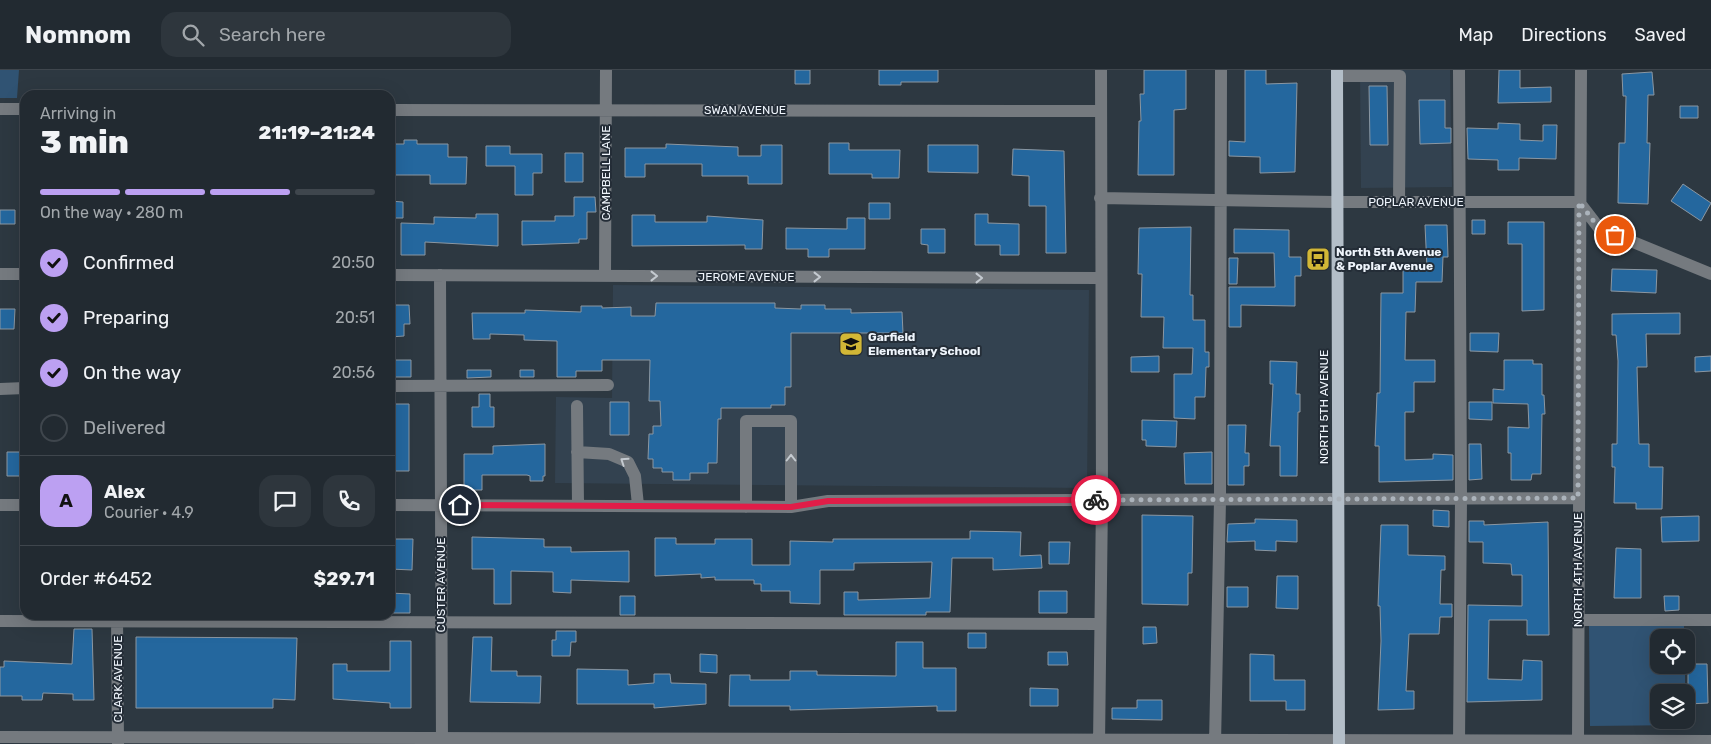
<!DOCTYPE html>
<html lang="en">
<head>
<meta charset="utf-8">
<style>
	:root { --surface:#222a31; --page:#2e363d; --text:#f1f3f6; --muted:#a2a7ab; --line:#3f464d; --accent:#bca0f2 }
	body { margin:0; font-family:Rubik,sans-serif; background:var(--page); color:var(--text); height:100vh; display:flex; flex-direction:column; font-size:19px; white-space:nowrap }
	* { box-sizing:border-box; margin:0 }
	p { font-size:16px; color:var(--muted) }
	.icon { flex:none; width:28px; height:28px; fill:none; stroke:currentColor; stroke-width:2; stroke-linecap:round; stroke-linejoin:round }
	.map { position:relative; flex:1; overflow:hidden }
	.side { position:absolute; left:20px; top:20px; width:375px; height:530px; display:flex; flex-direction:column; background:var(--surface); border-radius:15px; box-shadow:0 5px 20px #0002,0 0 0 1px var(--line) }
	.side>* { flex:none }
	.fabs { position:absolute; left:1650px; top:559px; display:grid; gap:10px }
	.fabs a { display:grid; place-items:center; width:45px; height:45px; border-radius:10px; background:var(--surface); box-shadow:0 5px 20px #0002,0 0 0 1px var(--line); font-size:25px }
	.pin { position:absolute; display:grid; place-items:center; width:42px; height:42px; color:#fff; margin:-21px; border:2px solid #fff; border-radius:50%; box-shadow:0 1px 5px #0007 }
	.courier { position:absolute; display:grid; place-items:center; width:50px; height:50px; margin:-25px; border:4px solid #e11d48; border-radius:50%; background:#fff; color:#222; box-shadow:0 1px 6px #0007 }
	.overview em { font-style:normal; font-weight:800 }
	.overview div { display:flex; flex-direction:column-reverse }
	.overview { display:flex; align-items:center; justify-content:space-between; height:85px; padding:0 20px }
	h1 { font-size:32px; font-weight:800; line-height:38px }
	.bar { display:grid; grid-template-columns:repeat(4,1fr); gap:8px 5px; align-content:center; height:60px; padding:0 20px }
	.bar i { height:6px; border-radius:4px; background:var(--line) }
	.bar .current { background:var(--accent) }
	.bar p { grid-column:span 4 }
	.line { display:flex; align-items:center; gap:12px; padding:0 20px; border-top:1px solid var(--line) }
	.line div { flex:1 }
	.round { display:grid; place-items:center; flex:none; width:52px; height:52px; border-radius:15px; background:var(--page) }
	ol { padding:0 20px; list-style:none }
	li { display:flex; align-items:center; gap:15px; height:55px }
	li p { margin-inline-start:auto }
	li .icon { padding:5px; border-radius:50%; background:var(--accent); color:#111; stroke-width:4 }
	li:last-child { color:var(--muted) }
	li i { width:28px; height:28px; border:2px solid var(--line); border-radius:50% }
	header { display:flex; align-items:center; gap:30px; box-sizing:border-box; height:70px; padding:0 25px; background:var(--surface); border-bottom:1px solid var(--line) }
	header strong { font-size:24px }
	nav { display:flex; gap:28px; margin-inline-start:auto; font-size:18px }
	.search { width:350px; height:45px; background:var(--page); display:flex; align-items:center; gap:12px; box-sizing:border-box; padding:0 18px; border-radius:15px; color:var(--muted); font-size:19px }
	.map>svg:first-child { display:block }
</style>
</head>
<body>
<header>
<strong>Nomnom</strong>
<div class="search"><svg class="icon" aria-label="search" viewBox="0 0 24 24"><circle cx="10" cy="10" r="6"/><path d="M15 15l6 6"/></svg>Search here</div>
<nav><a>Map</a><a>Directions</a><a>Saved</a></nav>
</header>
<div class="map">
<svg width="1711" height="674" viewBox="0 0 1711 674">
	<rect width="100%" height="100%" fill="#2d3841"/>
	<path fill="#334250" d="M1360,0H1450L1452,117L1361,118Z
		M613,215L1089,220L1087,418L555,413L556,327L612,328Z"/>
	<path fill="#305373" d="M0,0H19L17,28H0Z
		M1684,554V567L1659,568V595H1685V622H1659V650H1685V655L1590,656L1589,555Z"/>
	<path fill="#24679e" stroke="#8b97a2" d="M795,0H810V14H795Z
		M879,0H938V12H901V15H879Z
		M1144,0H1186V39L1174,40V105H1138L1139,51H1141L1140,24H1144Z
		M1245,0H1266V14L1297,13L1295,102L1260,103V87L1229,86V71L1245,72Z
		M1499,0H1520V18L1551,17V32L1498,33Z
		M1652,2L1654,25H1648L1647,73H1650L1648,134L1618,133L1619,73H1625L1626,26H1623L1622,4Z
		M1369,16H1387L1388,75H1370Z
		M1419,30H1445V58H1451V73L1420,74Z
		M1680,36H1698V48H1680Z
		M1498,53L1520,54V70L1543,71V55H1557L1556,89L1519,88V100H1498V90L1468,89L1467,58L1498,59Z
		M404,70H417V74H448V87H467L466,114H430V105H390V74H404Z
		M829,73H849V80H900L899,108H872V104H829Z
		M666,74L738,77V86H761V75H782V114H748V106H702V94H645V107H625V78H666Z
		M928,75H978V103L928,102Z
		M486,76H510V84H542V103H533V125H515V96H486Z
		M1013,79L1064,81L1066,183H1046V136H1029V106L1012,105Z
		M565,83H583V112H565Z
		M1683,114L1711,133L1701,151L1671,131Z
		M574,127H595L596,142H587V169H579V173L522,175V151H555V146H574Z
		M390,131L403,132V148H390Z
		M869,133H890V149H869Z
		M0,140H15V154H0Z
		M476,144H498V176L425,172V185H401V153L434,154V147L476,148Z
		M975,144H988V153L1019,154V185H1000V175H975Z
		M632,145H655V152H707V146L763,150L762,179H745V175L632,176Z
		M847,148H865V179H829V187H808V179H786V158L847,159Z
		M1472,150H1485V164H1472Z
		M1508,152H1544V240L1522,241V174H1508Z
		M1425,155H1447L1448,187H1443L1442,212H1416L1415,242H1406L1405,290H1435V312H1414V342H1405V390L1433,389V384L1453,385V410L1379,412V376H1375L1377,323H1380L1381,223H1403V198H1427Z
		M1191,157L1190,225H1193V250H1205V282H1209V297H1206L1205,327H1195V349L1174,348V304H1192L1193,278H1163L1164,247H1141L1142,204H1138L1139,158Z
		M921,159H945V183H928V175L921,174Z
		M1234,159L1289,160V187H1301V206H1295V236L1241,235V257H1229V217H1275L1274,183H1234Z
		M1229,188H1238L1237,214H1229Z
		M1612,199L1657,200L1656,223L1611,221Z
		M656,233H775V238L801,239V235H825V239H851V243L902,242L903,263H791V317H785V335H771V338H721V349H718L717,393H708V403H690V410H673V402H662V398H653V389H648L649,364H653V356H661L660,331H649L650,290H602V301H576V307H557V271L524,270V265L490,264V269H473L472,243H525V240L581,242V236H602V238L631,237V246H655Z
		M390,235H409L410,254H404V266L390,267Z
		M0,239H15L14,259H0Z
		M1680,243V264H1646L1647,297H1637L1639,374H1649V397H1663L1662,439H1636V433H1614L1615,397H1612V374H1617L1618,291L1616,265H1612V244Z
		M1470,263H1499L1498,282L1470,281Z
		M1159,286V302H1131V287Z
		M1711,286V301L1695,302V287Z
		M390,290H411V307H390Z
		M1504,290H1533V294H1542V325H1544L1545,344H1542L1541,404H1532L1531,410H1511V383H1508V357L1529,358L1528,334L1493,333V319L1504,320Z
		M1270,291L1297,292L1296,324H1300V342H1298L1297,406H1280V376H1270L1273,314H1270Z
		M467,300H491V307L467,308Z
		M520,300H534V307H520Z
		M479,324H490V337H494V357H472V337H479Z
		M610,332H629V365H610Z
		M1469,332H1492V350L1469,349Z
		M390,334H409V401H391Z
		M1142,350L1177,351L1176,377L1146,376V370H1142Z
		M1228,355H1246L1245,383H1249V396H1244V415H1228Z
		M545,374V406H543V411H530V406L527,405H482V420H464V384H493V376Z
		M1469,374H1481L1482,409L1469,410Z
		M7,382H25V406H7Z
		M1212,382V414H1185L1184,383Z
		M1433,440L1449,441V457L1433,456Z
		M1142,445L1193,446L1192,503H1188V535L1142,534Z
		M1699,446V471L1662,472L1661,447Z
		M1255,449L1297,450V472L1276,471V481L1255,480V471L1227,472L1228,454L1255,453Z
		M1469,451H1484V455L1548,452L1549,565H1527V550H1489L1488,609L1522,610L1523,590L1542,591V630L1467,632L1468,535L1522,536V505H1512L1511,494L1483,493V472H1469Z
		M1381,455H1408V485L1445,486V500H1441L1440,534H1452V547H1440L1439,564H1409L1406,621H1414V639L1378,640L1381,571L1380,536H1378Z
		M970,461L1021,462L1020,486L1041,485L1042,498L993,500V488H952L950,542H926V545H844V522H858V530L930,528L932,492L854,493V500H820V534L790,533V521H761V514H754V510H715V507L701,508V504L655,506V468H676V474H715V469H752V495H790V471L833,472V469H970Z
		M472,467L544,469V477H571V482L629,481V512L571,510V523L553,522V502L511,501V534H494V499H472Z
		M390,469H413L412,500L390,499Z
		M1049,472H1070L1069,494H1049Z
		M1616,478L1641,479V528H1614Z
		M1277,506H1298V539L1276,538Z
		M1227,517H1248V537H1227Z
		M1039,521H1067V543H1039Z
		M390,523L410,524V543H390Z
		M620,526H635V545H620Z
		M1664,526H1679V540L1665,541Z
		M1143,557H1156L1157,573L1143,574Z
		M74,559H92L94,630H73V624L43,623L42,630H22V626H0V597H4V591L72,594Z
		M556,561H576V572H571L570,586H552V570H556Z
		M968,563H986V578H968Z
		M136,567L297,568L295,630L273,629V638H136Z
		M473,567H492L491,601H517V606H541L540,633L470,632Z
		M390,571H411V638H390V633L333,629V594H347V601H390Z
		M896,572H923V598H956V641H937V636L790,640V636H729L730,605H750V610H790V601H817V605L896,606Z
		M1048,582H1067L1068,595H1048Z
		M700,584L717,585V603L700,602Z
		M1250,584L1274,585V610H1305V640H1286V631H1250Z
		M1688,594H1707L1708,633L1688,634Z
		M577,599L628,600V615L654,613V604H670L671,613L706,614V634L654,638V634H577Z
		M1030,618L1058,619V636H1030Z
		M1137,630H1162V650L1112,649V638H1137Z"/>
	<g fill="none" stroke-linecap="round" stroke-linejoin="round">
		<path stroke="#757a7f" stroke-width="12" d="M1459,0L1461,429L1459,674
			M1337,6H1400L1399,132
			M0,39H25
			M390,40L1100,41
			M1100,128L1336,132H1579L1599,158L1711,204
			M0,204H25
			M390,205L1101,208
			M440,205L442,674
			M605,206L606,0
			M390,316L608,315
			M0,319L25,318
			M577,336L578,435
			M577,382L609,384L628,392L635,406L638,435
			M0,435H25
			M390,435L791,437L828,431L1578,428
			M746,437V351H791V437
			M117,545L118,674
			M1578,550H1711
			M0,551L1100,554
			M0,667L1711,671
			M1578,671L1581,0
			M1099,674L1102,430L1101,0
			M1215,674L1220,430L1221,0"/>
		<path stroke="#b3bec8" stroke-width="12" d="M1337,0L1339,674"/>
	</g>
	<defs><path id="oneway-chevron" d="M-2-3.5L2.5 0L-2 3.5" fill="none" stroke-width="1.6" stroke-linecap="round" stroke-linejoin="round" transform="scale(1.25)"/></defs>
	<g stroke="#c4cad0">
		<use href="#oneway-chevron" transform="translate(654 206)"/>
		<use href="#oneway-chevron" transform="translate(817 207)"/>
		<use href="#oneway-chevron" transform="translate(979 208)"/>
		<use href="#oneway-chevron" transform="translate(791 388) rotate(-90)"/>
		<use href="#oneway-chevron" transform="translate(624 391) rotate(-146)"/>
	</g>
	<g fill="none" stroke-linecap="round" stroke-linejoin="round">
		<path stroke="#abb3bb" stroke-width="5" stroke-dasharray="0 9" d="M1096,430L1578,428L1579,132L1599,158L1615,165"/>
		<path stroke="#e11d48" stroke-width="6" d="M460,435L791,437L828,431L1096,430"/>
	</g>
	<defs>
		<g id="bus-square" transform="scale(1.25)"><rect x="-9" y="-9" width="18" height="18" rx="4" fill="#d2b736" stroke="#242d37"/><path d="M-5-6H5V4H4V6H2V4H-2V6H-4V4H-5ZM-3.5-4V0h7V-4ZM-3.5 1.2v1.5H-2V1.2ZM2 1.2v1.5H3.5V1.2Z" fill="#111"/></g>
		<g id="school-square" transform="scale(1.25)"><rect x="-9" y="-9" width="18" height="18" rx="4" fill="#d2b736" stroke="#242d37"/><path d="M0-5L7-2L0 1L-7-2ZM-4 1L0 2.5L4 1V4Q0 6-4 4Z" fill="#111"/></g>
	</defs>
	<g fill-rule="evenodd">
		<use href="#bus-square" x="1318" y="189"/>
		<use href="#school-square" x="851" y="274"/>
	</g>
	<g text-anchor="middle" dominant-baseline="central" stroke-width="4" stroke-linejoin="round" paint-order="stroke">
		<g font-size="12" fill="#eff5fc" stroke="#242d37">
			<text x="745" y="40">SWAN AVENUE</text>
			<text transform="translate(606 103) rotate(-90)">CAMPBELL LANE</text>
			<text x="1416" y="132">POPLAR AVENUE</text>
			<text x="746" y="207">JEROME AVENUE</text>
			<text transform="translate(1324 337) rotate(-90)">NORTH 5TH AVENUE</text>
			<text transform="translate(1578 500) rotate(-90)">NORTH 4TH AVENUE</text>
			<text transform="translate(441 515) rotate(-90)">CUSTER AVENUE</text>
			<text transform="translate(118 609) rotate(-90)">CLARK AVENUE</text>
		</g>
		<g font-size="12" font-weight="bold" fill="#eff5fc" stroke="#242d37" text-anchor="start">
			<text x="1336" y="182">North 5th Avenue<tspan x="1336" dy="14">&amp; Poplar Avenue</tspan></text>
			<text x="868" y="267">Garfield<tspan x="868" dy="14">Elementary School</tspan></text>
		</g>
	</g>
</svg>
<div class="fabs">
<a><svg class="icon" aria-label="locate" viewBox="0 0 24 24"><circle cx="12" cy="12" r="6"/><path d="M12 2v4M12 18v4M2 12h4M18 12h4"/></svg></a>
<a><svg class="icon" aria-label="layers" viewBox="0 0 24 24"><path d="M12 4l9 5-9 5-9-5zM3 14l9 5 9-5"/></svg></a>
</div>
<div class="pin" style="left:1615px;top:165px;background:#ea580c"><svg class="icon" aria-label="bag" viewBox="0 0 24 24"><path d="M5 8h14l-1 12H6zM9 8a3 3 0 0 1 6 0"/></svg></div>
<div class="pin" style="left:460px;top:435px;background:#1f2937"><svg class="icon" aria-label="home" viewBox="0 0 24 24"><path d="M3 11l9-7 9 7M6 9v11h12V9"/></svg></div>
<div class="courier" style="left:1096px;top:430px"><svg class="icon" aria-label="bike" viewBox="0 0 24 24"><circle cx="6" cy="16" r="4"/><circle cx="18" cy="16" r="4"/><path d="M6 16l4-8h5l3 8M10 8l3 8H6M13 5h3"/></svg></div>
<section class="side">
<div class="overview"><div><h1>3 min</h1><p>Arriving in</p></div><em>21:19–21:24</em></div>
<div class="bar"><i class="current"></i><i class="current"></i><i class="current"></i><i></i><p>On the way · 280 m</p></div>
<ol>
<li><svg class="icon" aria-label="check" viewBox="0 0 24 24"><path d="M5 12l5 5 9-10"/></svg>Confirmed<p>20:50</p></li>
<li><svg class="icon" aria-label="check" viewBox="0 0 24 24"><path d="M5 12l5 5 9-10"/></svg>Preparing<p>20:51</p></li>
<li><svg class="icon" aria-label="check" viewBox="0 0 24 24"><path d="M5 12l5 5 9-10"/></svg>On the way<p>20:56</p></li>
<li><i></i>Delivered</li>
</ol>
<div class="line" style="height:90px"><b class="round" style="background:var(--accent);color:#111">A</b><div><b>Alex</b><p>Courier · 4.9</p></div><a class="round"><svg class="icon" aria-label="chat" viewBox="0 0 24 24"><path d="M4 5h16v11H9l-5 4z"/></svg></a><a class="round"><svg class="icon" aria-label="phone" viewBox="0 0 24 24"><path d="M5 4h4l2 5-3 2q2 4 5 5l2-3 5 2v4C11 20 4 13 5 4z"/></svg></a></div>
<div class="line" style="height:65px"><div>Order #6452</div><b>$29.71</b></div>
</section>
</div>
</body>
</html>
